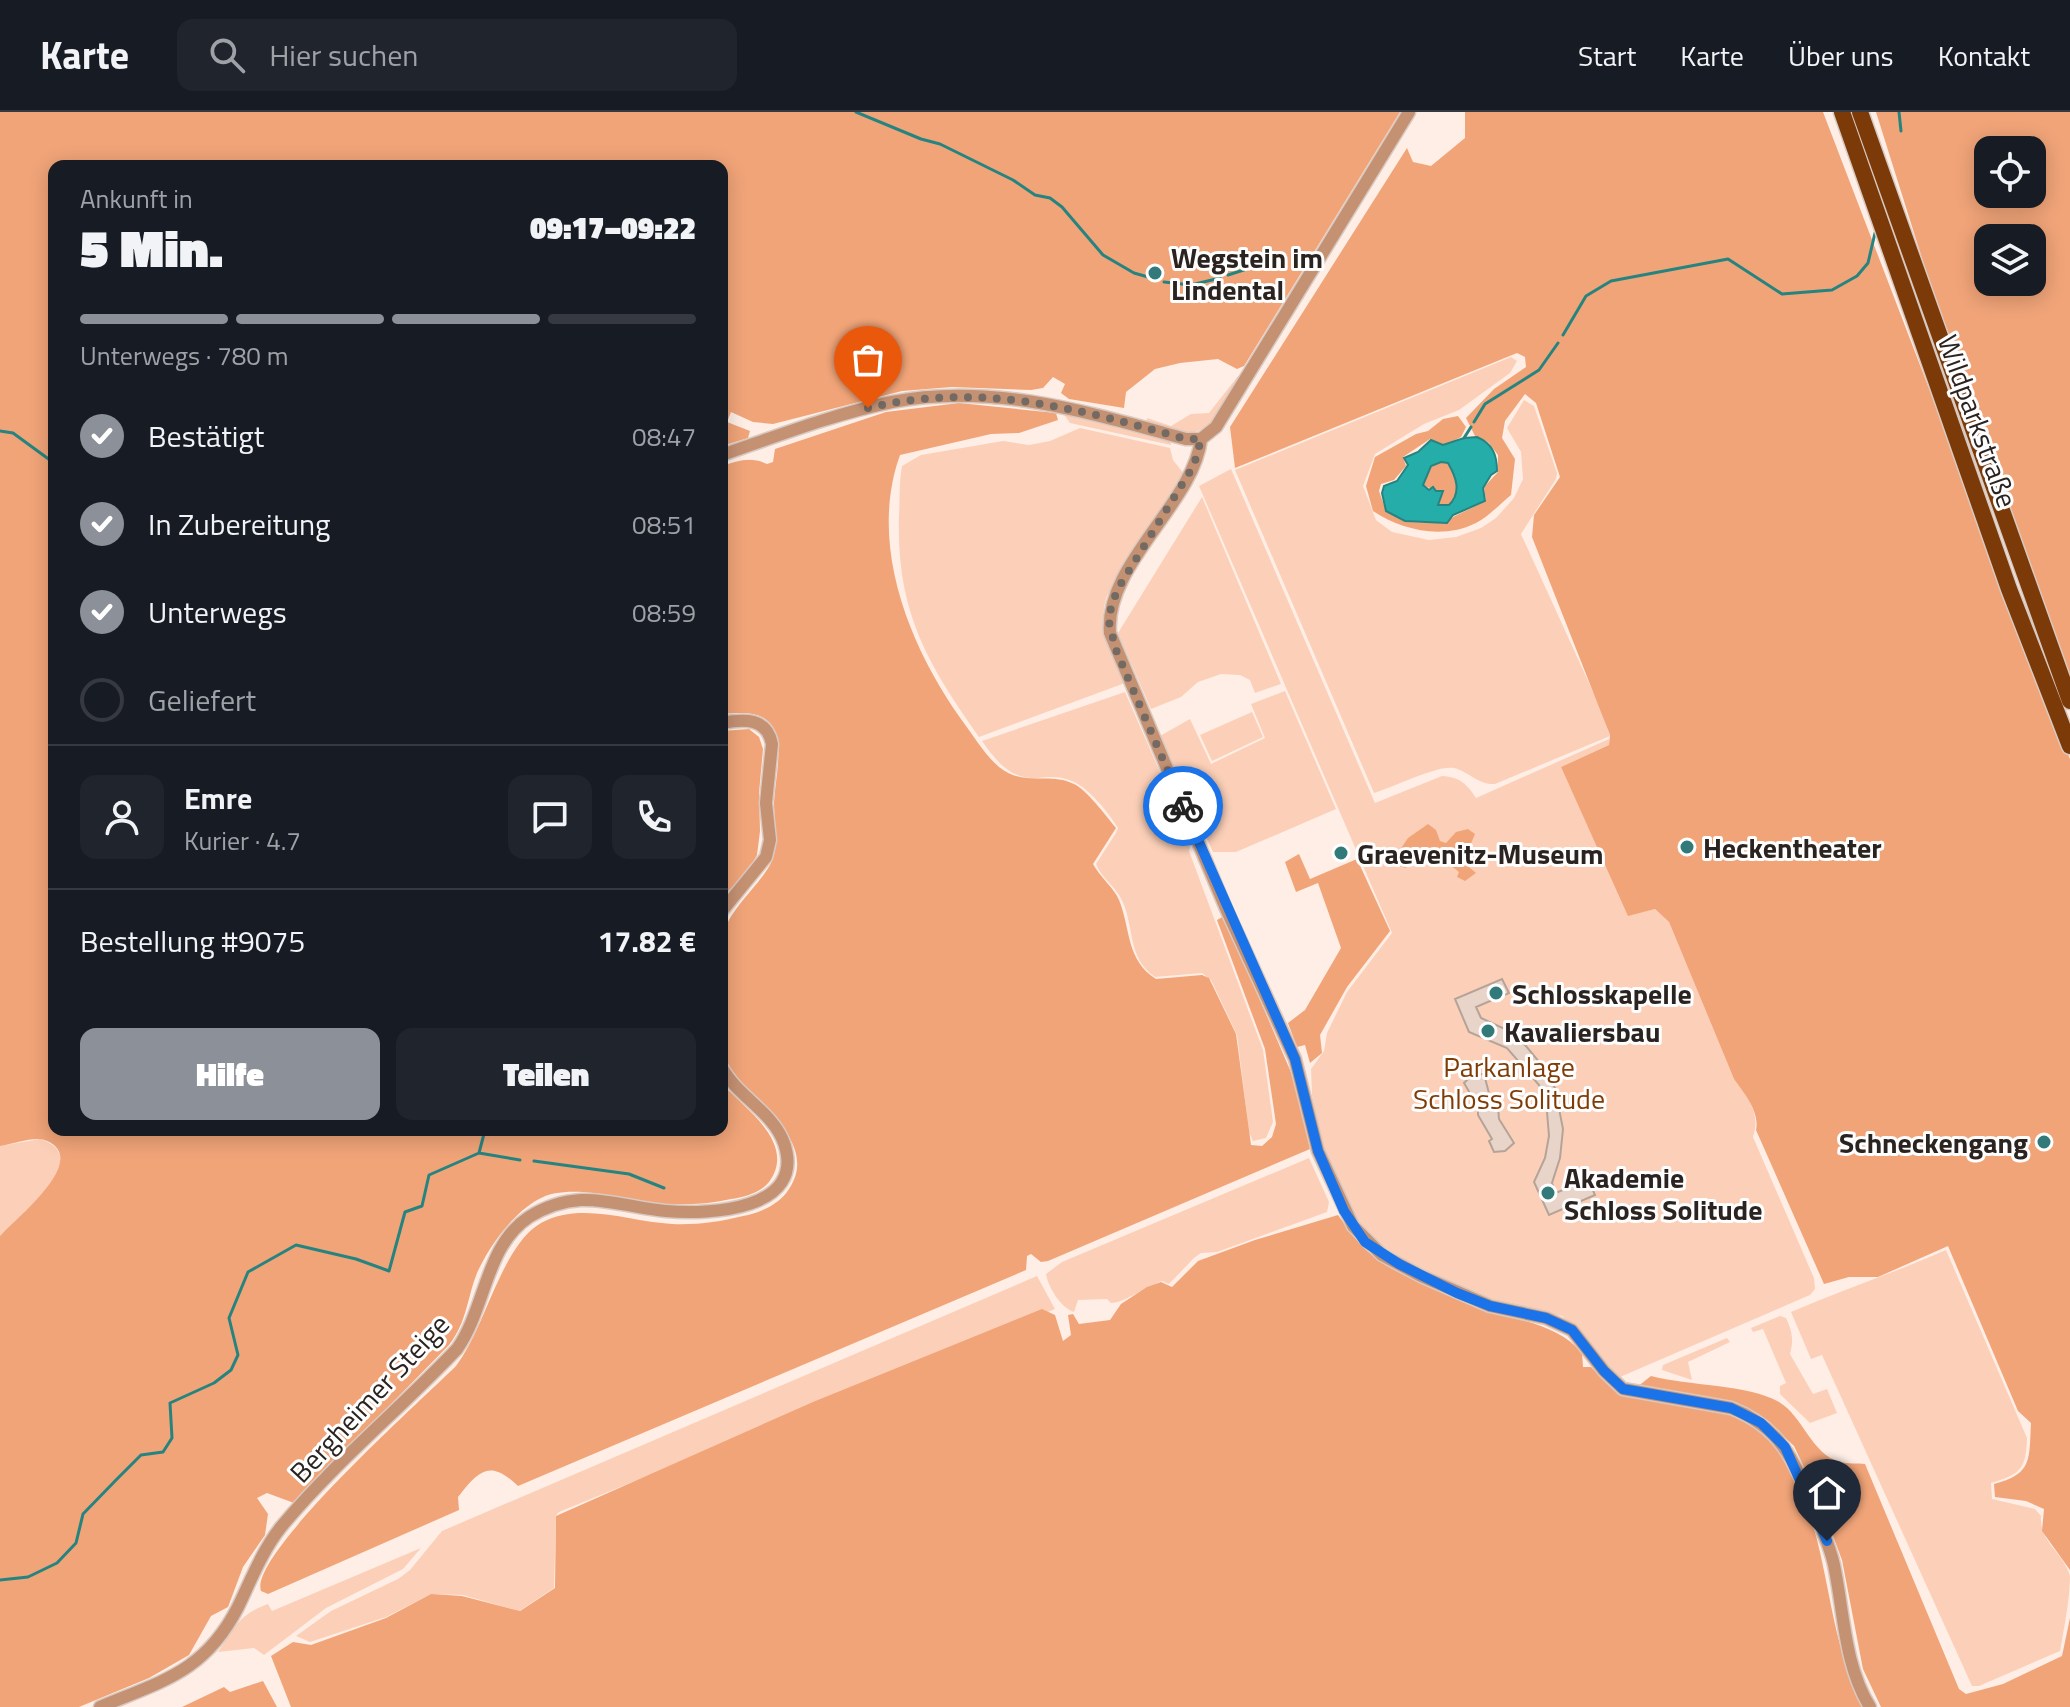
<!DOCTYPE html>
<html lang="de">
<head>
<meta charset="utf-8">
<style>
	:root { --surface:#171b24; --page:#20242c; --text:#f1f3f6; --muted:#9ea1a6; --line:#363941; --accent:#8c9099 }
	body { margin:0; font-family:"Titillium Web",sans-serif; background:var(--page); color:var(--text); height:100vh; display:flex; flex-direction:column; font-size:30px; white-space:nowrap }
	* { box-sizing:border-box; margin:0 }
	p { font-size:26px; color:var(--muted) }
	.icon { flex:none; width:44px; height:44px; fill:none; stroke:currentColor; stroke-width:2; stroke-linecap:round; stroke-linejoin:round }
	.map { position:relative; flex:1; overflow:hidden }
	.drawer { position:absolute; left:48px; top:48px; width:680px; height:976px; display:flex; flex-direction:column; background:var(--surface); border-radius:16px; box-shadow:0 4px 20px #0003 }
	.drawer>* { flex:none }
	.buttons { position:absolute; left:1974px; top:24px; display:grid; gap:16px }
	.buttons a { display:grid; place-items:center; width:72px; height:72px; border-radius:16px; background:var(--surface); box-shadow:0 4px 20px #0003; font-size:40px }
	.pin { position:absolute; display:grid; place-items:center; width:68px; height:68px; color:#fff; margin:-82px -34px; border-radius:50% 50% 50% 0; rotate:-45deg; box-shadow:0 0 8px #0007 }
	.pin .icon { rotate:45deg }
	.courier { position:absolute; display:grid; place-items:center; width:80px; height:80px; margin:-40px; border:6px solid #1a73e8; border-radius:50%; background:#fff; color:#222; box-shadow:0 2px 10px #0007 }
	.overview em { font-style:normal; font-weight:800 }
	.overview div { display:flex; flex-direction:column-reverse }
	.overview { display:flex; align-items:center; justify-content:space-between; height:136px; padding:0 32px }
	h1 { font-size:52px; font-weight:800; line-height:60px }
	.bar { display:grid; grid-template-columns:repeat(4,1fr); gap:12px 8px; align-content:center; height:96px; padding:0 32px }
	.bar i { height:10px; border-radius:6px; background:var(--line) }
	.bar .selected { background:var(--accent) }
	.bar p { grid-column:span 4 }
	.line { display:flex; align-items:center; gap:20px; padding:0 32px; border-top:2px solid var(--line) }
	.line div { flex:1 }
	.round { display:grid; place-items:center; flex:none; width:84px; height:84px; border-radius:16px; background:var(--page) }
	ol { padding:0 32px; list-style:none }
	li { display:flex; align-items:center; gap:24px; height:88px }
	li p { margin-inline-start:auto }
	li .icon { padding:8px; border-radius:50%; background:var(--accent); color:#fff; stroke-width:4 }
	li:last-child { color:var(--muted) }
	li i { width:44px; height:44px; border:4px solid var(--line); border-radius:50% }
	.action { display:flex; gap:16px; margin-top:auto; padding:16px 32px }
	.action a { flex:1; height:92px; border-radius:16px; background:var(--accent); color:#fff; font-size:32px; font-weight:800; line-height:92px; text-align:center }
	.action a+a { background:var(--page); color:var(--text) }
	header { display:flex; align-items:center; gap:48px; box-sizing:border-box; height:112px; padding:0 40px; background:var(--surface); border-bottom:2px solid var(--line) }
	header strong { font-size:38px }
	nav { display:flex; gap:44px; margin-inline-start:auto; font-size:28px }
	.search { width:560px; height:72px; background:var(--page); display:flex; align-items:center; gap:20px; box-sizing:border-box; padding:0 28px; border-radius:16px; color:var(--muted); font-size:30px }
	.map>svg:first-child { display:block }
</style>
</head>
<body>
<header>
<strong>Karte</strong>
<div class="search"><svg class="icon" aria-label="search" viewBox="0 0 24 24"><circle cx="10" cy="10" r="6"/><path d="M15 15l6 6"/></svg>Hier suchen</div>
<nav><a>Start</a><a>Karte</a><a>Über uns</a><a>Kontakt</a></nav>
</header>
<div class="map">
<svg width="2070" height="1595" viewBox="0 0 2070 1595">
	<rect width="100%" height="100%" fill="#feeee5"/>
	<path fill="#fcd0b8" d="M1511,245L1517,249L1510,261L1459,298L1424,312L1375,342L1363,374L1376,408L1392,420L1429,428L1456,425L1481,416L1496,406L1514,386L1523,367L1521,340L1507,316L1524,288L1534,294L1557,361L1556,367L1521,422L1599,593L1610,624L1495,672C1478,673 1470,660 1454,656C1437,653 1394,675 1374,681L1235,358Z
		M1238,264H1242C1212,311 1208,337 1147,310V306L1171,314L1191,302L1209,301Z
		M1061,298L1170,327L1171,333L1070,311Z
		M1080,316L1170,336L1173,348L1184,362L1107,484C1096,516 1113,541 1125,571L979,625C926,550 896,498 899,403C900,387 899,370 902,354L921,343L1003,329L1029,333L1050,329Z
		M1231,357L1375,691L1442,664C1460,665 1467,672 1476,686L1609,627V633L1561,655L1629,803L1655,797L1669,810L1734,967C1748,985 1761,1002 1753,1025L1814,1166L1815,1177L1810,1183L1620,1265L1615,1264L1585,1225L1562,1204L1509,1193L1455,1174L1395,1145L1370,1129L1350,1100L1321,1031L1312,983L1311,957L1324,939L1327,921L1347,880L1392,821L1199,374Z
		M1202,385L1281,572L1255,581L1250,568L1240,563L1221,562L1198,570L1181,585L1151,597L1118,521Z
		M1285,579L1336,697L1236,740H1213L1160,624L1190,607L1211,652L1265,626L1251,592Z
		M1125,580L1191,731L1189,739L1263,938L1273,1010L1266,1026L1253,1029L1249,1020L1237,923L1211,868L1202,861L1155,865C1125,845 1136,810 1119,783C1112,772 1101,765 1096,752L1116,721L1118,716C1108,700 1087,673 1069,668C1058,664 1048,665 1037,666C1011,668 996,649 982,629Z
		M1252,600L1263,625L1212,649L1200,623Z
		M40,1027C97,1046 19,1102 0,1124V1034Z
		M1309,1046L1329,1090L1327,1100L1217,1140L1201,1141L1194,1146L1169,1172L1162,1169C1147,1174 1124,1191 1111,1191L1107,1187L1078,1188L1074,1200C1061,1196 1048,1175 1046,1162L1062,1150Z
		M1946,1138L2027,1326C2026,1357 2021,1362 1991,1371L1992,1387L2035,1397L2041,1404C2039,1430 2063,1440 2070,1464C2070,1486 2064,1517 2060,1539L1979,1574H1972L1822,1243L1811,1247L1791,1200C1842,1178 1894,1161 1946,1138Z
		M1037,1164L1055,1197L559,1400L556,1403L554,1476L519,1499L463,1483L431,1482L386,1505L310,1530L296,1524L331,1499L398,1467L410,1458L442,1419Z
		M1780,1204L1786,1206C1792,1219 1794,1227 1790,1242L1813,1282L1827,1277L1837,1301L1810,1311L1780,1282V1274L1786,1271L1763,1217L1753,1220L1751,1216Z
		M1727,1226L1730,1230L1688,1250L1692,1268L1662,1258L1663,1253Z
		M421,1436L403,1457L326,1496L264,1543L254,1536L218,1540C235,1515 238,1503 268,1492L272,1499Z"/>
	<path fill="#f1a478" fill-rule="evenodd" d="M0,0H1400L1244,254L1237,257L1218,247L1180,251L1155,257L1126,280L1124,296L1069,287L1061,281L1065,272L1053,265L1043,276L1031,278L952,275L902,279L773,312L753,310L731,300L727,310L750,319L748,326L722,334V54H54V1018H722V972C746,997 797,1032 769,1070C760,1081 744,1085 731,1087C709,1092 687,1093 665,1092C631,1090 571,1069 539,1087C513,1101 489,1134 477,1161C467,1186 467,1210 449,1233L294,1391L267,1381L257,1386L268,1402L265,1423L243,1455L228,1495L211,1504L189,1543L149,1566L79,1595H0V1124C16,1106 79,1057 55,1034C51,1030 44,1027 38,1027C26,1027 12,1032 0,1034Z
		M1465,0H1823L1928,274L1950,325L2044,586L2070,647V1458L2042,1419L2044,1397L2026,1389L1995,1385L1994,1372C2033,1362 2029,1347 2031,1311L2018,1299L1948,1134L1878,1165H1849L1824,1172L1756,1018C1760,1000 1744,981 1734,967L1669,810L1655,797L1628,804L1561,655L1609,633L1610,623L1532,425L1534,403L1560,365L1536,291L1525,282L1505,309L1502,326L1515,347L1511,383C1500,392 1488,405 1476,411C1442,428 1402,418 1373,399L1366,374L1375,345L1416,322L1428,319L1443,307L1458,304L1466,315L1461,325L1445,333L1430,327L1403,345L1406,354L1394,368L1381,372L1379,379L1386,399L1406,410L1446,411L1453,405L1486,389L1484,375L1498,360V343L1488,330L1475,324L1466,306L1494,277L1526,255L1525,245L1517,241L1235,356L1230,315L1407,36L1413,50L1431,54L1465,26Z
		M1876,0H2070V574L1949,232ZM1988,38H2032V82H1988ZM1988,126H2032V170H1988Z
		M959,291L1056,301L1058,308L1019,321L991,322L900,343C868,432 909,534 961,607C973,623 984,642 999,655C1026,676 1047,659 1074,672C1086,677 1107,705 1116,716L1093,752C1100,765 1114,776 1119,788C1131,818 1126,848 1156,867L1202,863L1209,866L1236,922L1251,1033L1262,1034L1272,1025L1276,1012L1265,937L1217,808L1224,804L1296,972L1310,1037L1048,1149L1041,1150L1031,1142L1027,1144L1026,1158L518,1374C490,1347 479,1358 458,1385L459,1398L268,1482L261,1479C248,1443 424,1286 456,1254C486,1215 501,1134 541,1111C581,1089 630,1110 672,1112C697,1113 719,1110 743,1104C760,1101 780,1092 789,1077C824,1024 737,984 723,941C719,926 719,844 722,827C727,798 758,776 771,751C780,732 774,711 774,691C775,672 780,650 778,631C778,626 775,618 772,614C762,598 739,601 722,602V354C737,349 751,344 767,352L773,350L775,337L886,300Z
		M1441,350H1447C1456,365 1462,380 1449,393H1438L1436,379L1423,373L1431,354Z
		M749,617L759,625L763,637L759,681L760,719L757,743L747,761L722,785V619Z
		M1428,712L1436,718L1440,729L1446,731L1456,720L1468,717L1475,722L1463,750L1476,761L1465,769L1457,765L1459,760C1451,753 1443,751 1435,744L1431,745L1423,737L1413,743L1406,756L1399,754L1395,745L1408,726Z
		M1299,742L1310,767L1357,747L1390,819L1347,875L1320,923L1322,941L1310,951L1305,933L1297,935L1288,911L1305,898L1341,836L1318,771L1296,780L1285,750Z
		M1338,1103C1350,1120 1362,1137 1380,1149C1397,1162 1453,1186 1475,1194C1511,1208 1556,1210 1582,1241L1583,1255H1591C1600,1263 1607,1273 1618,1279C1653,1297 1696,1284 1731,1300C1812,1335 1819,1446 1837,1521C1843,1547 1854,1571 1865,1595H291L271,1544L293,1530L311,1533L386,1506L431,1482L462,1484L520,1499L555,1476L556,1404L813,1290L1042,1197L1055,1203L1063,1229L1071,1223L1068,1203L1073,1202L1079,1212L1110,1208L1121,1192L1147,1175L1161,1170L1172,1175L1198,1149L1255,1128Z
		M1651,1264C1688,1274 1748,1272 1779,1290C1803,1304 1811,1342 1840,1350C1847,1352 1857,1351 1865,1352L1959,1577L1966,1582L2003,1572L2062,1544L2070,1506V1595H1881L1863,1557L1842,1448L1820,1389L1794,1334L1765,1307L1723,1290L1637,1275Z
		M263,1569L277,1595H182L224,1575L230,1580Z"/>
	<path fill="#25adaa" stroke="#268480" stroke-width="2" fill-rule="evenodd" d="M1477,325C1493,332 1497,343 1497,359L1491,363L1483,376L1485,389L1453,403L1447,411L1405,409L1386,399L1382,381L1384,374L1397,369L1408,353L1404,346L1418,340L1431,328L1443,333L1464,326ZM1441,350L1448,351C1456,365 1462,380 1449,393H1438L1443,379H1436L1433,375L1429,378L1423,373L1431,354Z"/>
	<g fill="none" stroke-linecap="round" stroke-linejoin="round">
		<path stroke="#268480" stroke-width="3" d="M856,0L921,27L940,32L1013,68L1035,83L1050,86L1062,95L1103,143L1134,161L1155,167
			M1899,0L1901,19
			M1228,163L1253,155
			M1164,170L1191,173L1220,166
			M1563,223L1586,184L1611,169L1728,147L1782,182L1832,178L1857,164L1868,151L1875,121
			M1474,310L1485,292L1539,258L1558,231
			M0,319L13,321L54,351
			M1464,326L1471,315
			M479,1041L485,1018
			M534,1049L629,1062L664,1076
			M0,1468L28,1465L57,1451L76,1431L83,1402L116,1368L141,1343L163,1340L172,1326L170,1291L214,1271L231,1258L238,1243L229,1206L248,1160L296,1133L356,1147L389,1159L405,1100L422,1094L429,1063L479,1041L520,1048"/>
	</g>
	<path fill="#e8d4c9" stroke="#b6a398" stroke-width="2" d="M1502,867L1509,881L1476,895L1481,906L1505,917L1526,934L1545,957L1555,976L1563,1017L1560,1046L1552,1071L1556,1081L1588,1067L1595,1083L1549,1103L1534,1070L1545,1046L1549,1024L1547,1000L1539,973L1507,936L1469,920L1455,887Z
		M1484,962L1491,989L1498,995L1499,1007L1514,1031L1505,1039L1494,1040L1489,1029L1492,1027L1478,1003V995L1464,971L1472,963Z"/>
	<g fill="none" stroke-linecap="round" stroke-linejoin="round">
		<g stroke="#d8c9c1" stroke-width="15">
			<path id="tertiary" d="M1201,327C1194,391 1104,453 1110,521L1227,799L1295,947L1318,1039L1353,1114L1382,1143L1421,1164L1490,1194L1546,1206L1572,1218L1604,1259L1623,1277L1731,1296C1782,1316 1794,1349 1813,1396C1821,1415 1830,1434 1834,1453C1844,1500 1844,1553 1870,1595
				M722,343C777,324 834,302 892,290C992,270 1091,301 1186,327H1201L1216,315L1409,0
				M722,611C743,607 767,605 772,632L766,691L770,728L766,745L722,799
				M100,1595C162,1569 205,1560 238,1495C251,1468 262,1439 281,1415C334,1351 400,1297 457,1237C486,1196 485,1134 529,1105C545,1095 563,1089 581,1088C610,1087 638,1097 666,1099C710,1103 807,1098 784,1031C773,1000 738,985 722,956"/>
		</g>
		<g stroke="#d8c9c1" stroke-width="19">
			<path id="trunk" d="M1842,0L2009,477L2070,634
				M1860,0L2070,589"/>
		</g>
		<use href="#tertiary" stroke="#c59173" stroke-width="12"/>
		<use href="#trunk" stroke="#7c3a08" stroke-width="16"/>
	</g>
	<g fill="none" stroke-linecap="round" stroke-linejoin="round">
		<path stroke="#746a64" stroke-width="8" stroke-dasharray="0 14.4" d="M868,296C982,269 1078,297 1186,327H1201L1194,353L1117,478L1108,506L1116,538L1183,694"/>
		<path stroke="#1a73e8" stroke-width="10" d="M1183,694L1295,947L1318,1039L1344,1099L1365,1130L1399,1152L1457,1181L1490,1194L1546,1206L1572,1218L1604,1259L1623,1277L1731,1296L1761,1311L1785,1335L1827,1429"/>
	</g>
	<g fill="#317a79" stroke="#fefefe" stroke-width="3">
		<circle cx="1155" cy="161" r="8"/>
		<circle cx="1687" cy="735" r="8"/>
		<circle cx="1341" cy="741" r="8"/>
		<circle cx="1496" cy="881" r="8"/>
		<circle cx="1488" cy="919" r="8"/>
		<circle cx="2044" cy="1030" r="8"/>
		<circle cx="1548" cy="1081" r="8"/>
	</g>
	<g text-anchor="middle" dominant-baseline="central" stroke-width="6" stroke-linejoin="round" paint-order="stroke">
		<g font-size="28" font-weight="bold" fill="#2a231f" stroke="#fefefe" text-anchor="start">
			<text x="1171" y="145">Wegstein im<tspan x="1171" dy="32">Lindental</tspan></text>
			<text x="1703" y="735">Heckentheater</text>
			<text x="1357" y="741">Graevenitz-Museum</text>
			<text x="1512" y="881">Schlosskapelle</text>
			<text x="1504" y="919">Kavaliersbau</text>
			<text x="2028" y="1030" text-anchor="end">Schneckengang</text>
			<text x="1564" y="1065">Akademie<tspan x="1564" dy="32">Schloss Solitude</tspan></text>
		</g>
		<g font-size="28" fill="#2a231f" stroke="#fefefe">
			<text transform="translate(1978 309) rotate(70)">Wildparkstraße</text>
			<text transform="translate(369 1286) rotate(-47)">Bergheimer Steige</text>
		</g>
		<g font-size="28" fill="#803c07" stroke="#fefefe">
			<text x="1509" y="954">Parkanlage<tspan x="1509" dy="32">Schloss Solitude</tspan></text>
		</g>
	</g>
</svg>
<div class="buttons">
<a><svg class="icon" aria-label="locate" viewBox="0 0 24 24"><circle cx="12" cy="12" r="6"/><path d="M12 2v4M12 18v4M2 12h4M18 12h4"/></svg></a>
<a><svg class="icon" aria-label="layers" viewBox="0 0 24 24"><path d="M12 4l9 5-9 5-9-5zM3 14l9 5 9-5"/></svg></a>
</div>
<div class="pin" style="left:868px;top:296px;background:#ea580c"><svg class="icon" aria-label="bag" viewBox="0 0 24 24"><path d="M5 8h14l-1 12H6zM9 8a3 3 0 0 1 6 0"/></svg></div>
<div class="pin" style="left:1827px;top:1429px;background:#1f2937"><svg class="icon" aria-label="home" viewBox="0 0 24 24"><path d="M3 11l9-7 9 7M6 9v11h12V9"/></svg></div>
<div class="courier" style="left:1183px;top:694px"><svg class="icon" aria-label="bike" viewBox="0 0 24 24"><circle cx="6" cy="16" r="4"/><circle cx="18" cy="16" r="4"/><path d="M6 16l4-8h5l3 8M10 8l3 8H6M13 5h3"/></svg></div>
<section class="drawer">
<div class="overview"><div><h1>5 Min.</h1><p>Ankunft in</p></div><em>09:17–09:22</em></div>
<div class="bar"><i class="selected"></i><i class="selected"></i><i class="selected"></i><i></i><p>Unterwegs · 780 m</p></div>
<ol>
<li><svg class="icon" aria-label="check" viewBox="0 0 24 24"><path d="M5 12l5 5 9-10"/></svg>Bestätigt<p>08:47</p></li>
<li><svg class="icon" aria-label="check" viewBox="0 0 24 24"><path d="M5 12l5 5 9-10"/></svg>In Zubereitung<p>08:51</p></li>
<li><svg class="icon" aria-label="check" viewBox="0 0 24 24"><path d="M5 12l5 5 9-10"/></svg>Unterwegs<p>08:59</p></li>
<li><i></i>Geliefert</li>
</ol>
<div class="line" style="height:144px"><a class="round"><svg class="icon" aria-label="person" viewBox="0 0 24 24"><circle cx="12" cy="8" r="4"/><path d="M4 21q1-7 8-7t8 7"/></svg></a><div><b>Emre</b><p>Kurier · 4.7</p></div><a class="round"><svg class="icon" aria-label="chat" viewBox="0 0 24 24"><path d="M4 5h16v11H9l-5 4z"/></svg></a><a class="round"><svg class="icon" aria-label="phone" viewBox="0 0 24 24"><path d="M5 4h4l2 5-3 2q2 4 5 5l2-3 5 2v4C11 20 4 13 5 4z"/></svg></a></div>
<div class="line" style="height:104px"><div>Bestellung #9075</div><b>17.82 €</b></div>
<div class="action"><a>Hilfe</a><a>Teilen</a></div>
</section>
</div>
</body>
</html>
